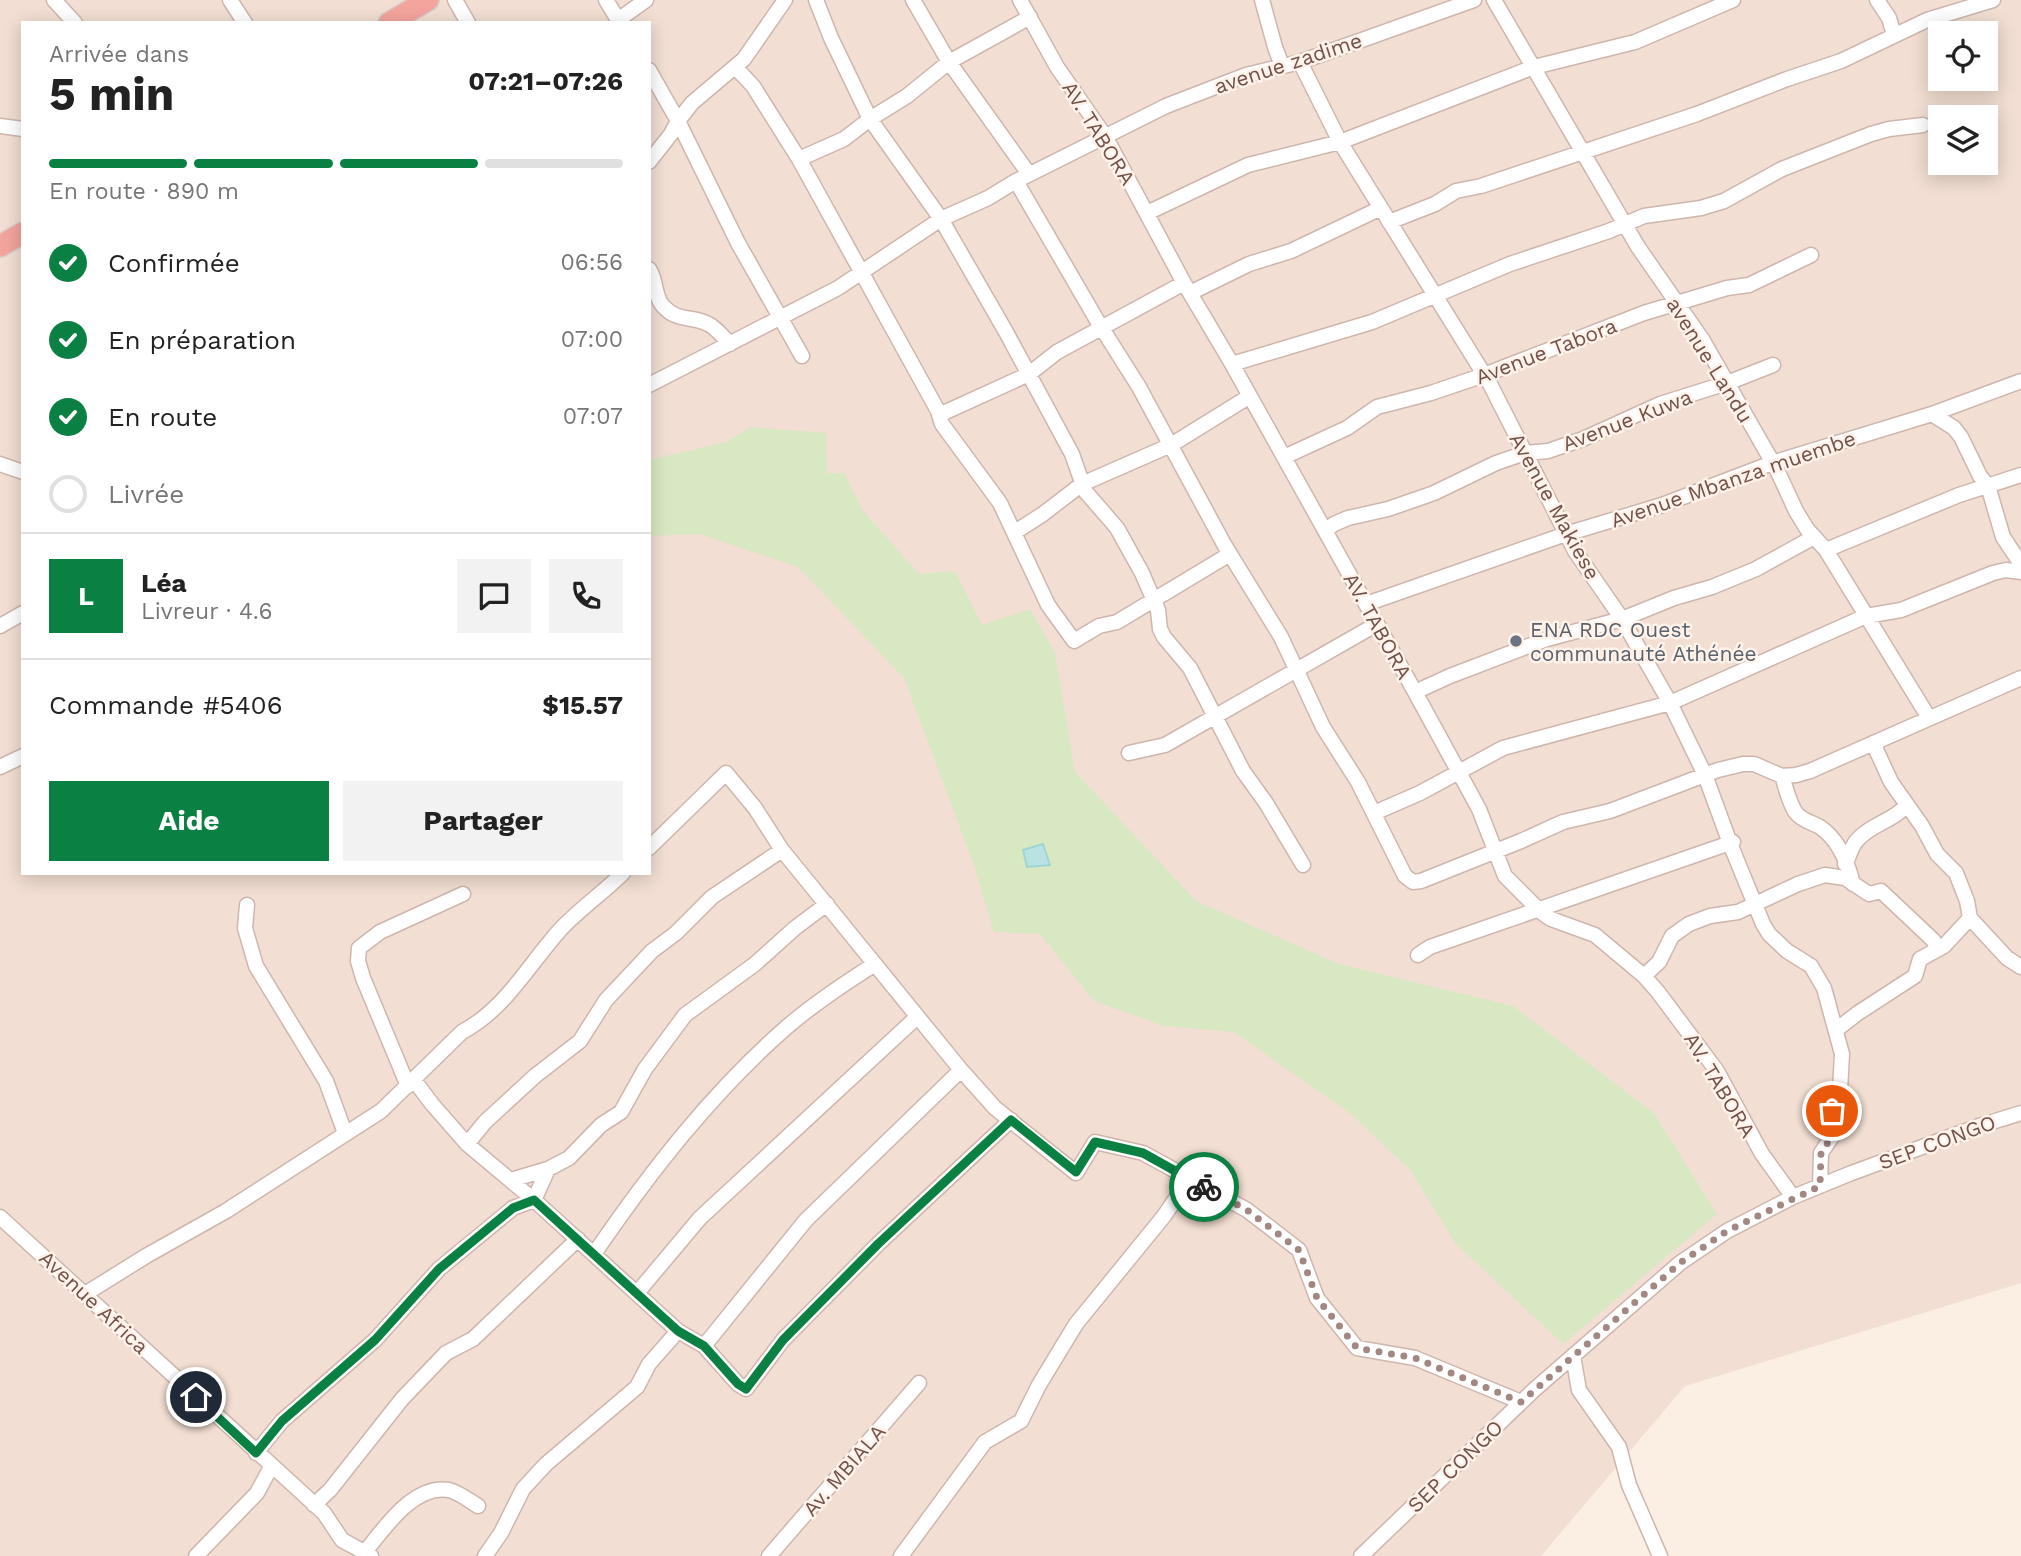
<!DOCTYPE html>
<html lang="fr">
<head>
<meta charset="utf-8">
<style>
	:root { --surface:#fff; --page:#f2f2f2; --text:#222; --muted:#767676; --line:#e0e0e0; --accent:#0b8043 }
	body { margin:0; font-family:"Work Sans",sans-serif; background:var(--page); color:var(--text); height:100vh; display:flex; flex-direction:column; font-size:26px; white-space:nowrap }
	* { box-sizing:border-box; margin:0 }
	p { font-size:23px; color:var(--muted) }
	.icon { flex:none; width:38px; height:38px; fill:none; stroke:currentColor; stroke-width:2; stroke-linecap:round; stroke-linejoin:round }
	.map { position:relative; flex:1; overflow:hidden }
	.drawer { position:absolute; left:21px; top:21px; width:630px; height:854px; display:flex; flex-direction:column; background:var(--surface); border-radius:0px; box-shadow:0 4px 18px #0003 }
	.drawer>* { flex:none }
	.controls { position:absolute; left:1928px; top:21px; display:grid; gap:14px }
	.controls a { display:grid; place-items:center; width:70px; height:70px; border-radius:0px; background:var(--surface); box-shadow:0 4px 18px #0003; font-size:35px }
	.pin { position:absolute; display:grid; place-items:center; width:60px; height:60px; color:#fff; margin:-30px; border:4px solid #fff; border-radius:50%; box-shadow:0 2px 7px #0007 }
	.courier { position:absolute; display:grid; place-items:center; width:70px; height:70px; margin:-35px; border:5px solid #0b8043; border-radius:50%; background:#fff; color:#222; box-shadow:0 2px 9px #0007 }
	.summary em { font-style:normal; font-weight:700 }
	.summary div { display:flex; flex-direction:column-reverse }
	.summary { display:flex; align-items:center; justify-content:space-between; height:119px; padding:0 28px }
	h1 { font-size:46px; font-weight:700; line-height:52px }
	.bar { display:grid; grid-template-columns:repeat(4,1fr); gap:10px 7px; align-content:center; height:84px; padding:0 28px }
	.bar i { height:9px; border-radius:5px; background:var(--line) }
	.bar .active { background:var(--accent) }
	.bar p { grid-column:span 4 }
	.line { display:flex; align-items:center; gap:18px; padding:0 28px; border-top:2px solid var(--line) }
	.line div { flex:1 }
	.round { display:grid; place-items:center; flex:none; width:74px; height:74px; border-radius:0px; background:var(--page) }
	ol { padding:0 28px; list-style:none }
	li { display:flex; align-items:center; gap:21px; height:77px }
	li p { margin-inline-start:auto }
	li .icon { padding:7px; border-radius:50%; background:var(--accent); color:#fff; stroke-width:4 }
	li:last-child { color:var(--muted) }
	li i { width:38px; height:38px; border:4px solid var(--line); border-radius:50% }
	.button { display:flex; gap:14px; margin-top:auto; padding:14px 28px }
	.button a { flex:1; height:80px; border-radius:0px; background:var(--accent); color:#fff; font-size:28px; font-weight:700; line-height:80px; text-align:center }
	.button a+a { background:var(--page); color:var(--text) }
	.map>svg:first-child { display:block }
</style>
</head>
<body>
<div class="map">
<svg width="2021" height="1556" viewBox="0 0 2021 1556">
	<rect width="100%" height="100%" fill="#fbeee3"/>
	<path fill="#f2ded2" fill-rule="evenodd" d="M0,0H2021V1283L1685,1386L1541,1556H0ZM23,23H649V873H23ZM1941,33H1986V79H1941ZM1941,117H1986V163H1941Z"/>
	<path fill="#d8e8c3" d="M751,427L826,433L827,473H844L863,511L919,574L955,571L982,625L1030,609L1055,652L1075,772L1196,901L1339,964L1513,1006L1654,1113L1717,1214L1563,1344L1456,1244L1410,1170L1351,1114L1234,1032L1164,1026L1094,1001L1040,934L994,932L975,868L904,678L798,567L699,534L649,536V460L726,442Z"/>
	<path fill="#b9e3e2" stroke="#a0d5d3" stroke-width="2" d="M1043,844L1050,865L1027,867L1023,850Z"/>
	<g fill="none" stroke-linecap="round" stroke-linejoin="round">
		<g stroke="#ceb6ad" stroke-width="17">
			<path id="minor" d="M54,0L75,23
				M230,0L245,23
				M455,0L468,23
				M606,0L620,23
				M816,0L831,38L870,119L941,219L1006,332L1072,454L1085,491L1117,528L1142,573L1158,610L1160,629L1164,637L1190,668L1243,771L1266,803L1303,865
				M913,0L949,62L1029,174
				M1020,0L1057,67L1105,136L1184,283L1232,364L1415,692L1479,809L1505,876L1541,912L1551,919L1595,935L1644,976L1658,992L1717,1071L1762,1154L1793,1197
				M1262,0L1275,47L1282,66
				M1494,0L1638,247L1702,339L1777,470L1796,511L1807,529L1826,550L1929,718
				M1877,0L1889,18L1894,35
				M618,20L646,0
				M1300,62L1340,142L1490,384L1575,551L1622,619L1670,703L1705,775L1731,846L1763,924L1769,934L1787,951L1811,966L1824,988L1842,1054L1840,1090L1832,1111L1834,1129L1833,1135L1821,1153L1820,1186
				M736,68L753,86L799,159L938,411L942,424L1000,503L1048,605L1074,641L1099,626L1117,622L1230,554
				M649,70L678,121L738,243L802,356
				M0,126L23,129
				M799,159L844,139L870,119L907,96L949,62L1030,17
				M649,162L671,134L678,121L692,103L744,59L785,0
				M1016,181L1098,322L1139,387L1225,546L1281,637L1323,727L1358,782L1405,876L1413,882L1421,881L1521,841L1563,822L1610,811L1718,770L1743,764H1754L1782,776L1796,775L1810,771L2021,678
				M1147,213L1248,165L1340,142L1534,67L1635,42L1733,0
				M1389,222L1435,204L1456,191L1481,186L1697,114L1787,79L1841,61L1927,20L1993,0
				M649,269C657,281 654,296 663,306C678,323 694,315 710,325C717,329 724,338 730,344
				M1190,293L1249,264L1291,251L1381,208
				M1232,364L1372,322L1510,264L1609,231L1644,216L1701,208L1724,201L1782,169L1871,134L1889,129L1923,125
				M649,385L838,288L941,219L988,198L1016,181L1166,106L1246,75L1300,62L1474,0
				M1932,414L1954,428L1961,437L1980,476L1988,486L2003,537L2021,564
				M939,415L1029,374L1057,352L1184,283
				M1284,457L1347,428L1377,407L1431,393L1484,375L1644,313L1727,288L1749,285L1811,255
				M0,464L23,472
				M1325,531L1334,524L1348,518L1388,509L1434,493L1496,463L1525,453L1548,451L1583,439L1660,404L1727,383L1773,365
				M1015,532L1043,514L1082,484L1171,445L1250,396
				M1826,550L1959,495L2021,475
				M1366,604L1566,534L1662,505L1772,463L1932,414L2021,381
				M0,626L23,613
				M1415,692L1450,676L1547,639L1622,619L1674,598L1712,587L1756,569L1814,537
				M1873,743L1891,782L1922,826L1937,854L1956,873L1967,901L1970,918L2007,958L2021,967
				M1129,753L1165,745L1377,624
				M0,767L23,756
				M1782,776C1786,788 1789,803 1796,813C1803,821 1811,822 1820,827C1839,840 1848,863 1853,884
				M1374,813L1420,793L1503,748L1670,703L1866,616L1901,610L1993,573L2006,570L2021,572
				M649,848L726,773L755,808L782,850L961,1070L995,1108L1076,1173L1095,1142L1143,1153L1247,1210L1299,1250L1317,1298L1357,1348L1415,1358L1521,1402
				M1845,864C1852,852 1850,844 1865,833C1879,822 1895,819 1907,805
				M247,905L245,928L256,966L326,1081L345,1133
				M1418,955L1430,947L1733,842
				M1644,976L1659,962L1672,936L1689,924L1710,916L1738,912L1798,884L1825,875L1845,878L1869,894L1881,891L1933,940L1939,949
				M1836,1030L1858,1013L1915,976L1920,959L1944,946L1970,918
				M414,1080L432,1104L467,1144L534,1200L678,1331L704,1346L738,1384L746,1389L783,1340L878,1244L1011,1120
				M408,1086L363,978L358,961L359,948L380,932L463,894
				M467,1144L485,1122L535,1076L580,1041L606,1000L652,951L676,933L712,897L782,850
				M511,1180L548,1169
				M0,1217L324,1513L342,1540L371,1556
				M594,1254C650,1172 713,1091 788,1026C815,1003 845,983 875,964
				M637,1293L700,1218L917,1017
				M85,1294L146,1256L226,1211L381,1111L462,1032C505,1009 528,966 559,931C578,910 603,893 623,873
				M704,1346L806,1220L961,1070
				M1573,1356L1579,1390L1619,1447L1629,1485L1660,1556
				M256,1453L282,1421L375,1340L439,1269L513,1208L534,1200L548,1169L569,1158L601,1125L621,1112L645,1069L685,1015L755,964L795,928L827,904
				M314,1505L330,1490L402,1399L446,1353L473,1339L578,1239
				M364,1553C384,1529 413,1484 449,1490C458,1492 470,1501 478,1506
				M196,1556L257,1493L271,1467
				M485,1556L501,1533L523,1489L546,1464L637,1387L649,1364L678,1331
				M769,1556L919,1383
				M901,1556L985,1442L1021,1421L1039,1385L1076,1324L1164,1216L1189,1179
				M1361,1556L1535,1389L1680,1263L1727,1231L1793,1197L1849,1174L1979,1126L2021,1113"/>
		</g>
		<g stroke="#d8cecc" stroke-width="24">
			<path id="highway" d="M389,23L428,0
				M0,246L23,233"/>
		</g>
		<use href="#minor" stroke="#fff" stroke-width="14"/>
		<use href="#highway" stroke="#f3a49d" stroke-width="21"/>
	</g>
	<g fill="none" stroke-linecap="round" stroke-linejoin="round">
		<path stroke="#a28880" stroke-width="7" stroke-dasharray="0 12.6" d="M1204,1187L1247,1210L1299,1250L1317,1298L1357,1348L1415,1358L1521,1402L1680,1263L1727,1231L1820,1186L1821,1153L1833,1135L1834,1129L1832,1111"/>
		<path stroke="#0b8043" stroke-width="9" d="M196,1397L256,1453L282,1421L375,1340L439,1269L513,1208L534,1200L678,1331L704,1346L738,1384L746,1389L783,1340L878,1244L1011,1120L1076,1172L1095,1142L1143,1153L1204,1187"/>
	</g>
	<circle fill="#6b7280" stroke="#fef2e9" stroke-width="2.5" cx="1516" cy="641" r="7"/>
	<g text-anchor="middle" dominant-baseline="central" stroke-width="5" stroke-linejoin="round" paint-order="stroke">
		<g font-size="21" fill="#72514a" stroke="#fef2e9">
			<text transform="translate(1288 63) rotate(-18)">avenue zadime</text>
			<text transform="translate(1099 133) rotate(58)">AV. TABORA</text>
			<text transform="translate(1546 351) rotate(-21)">Avenue Tabora</text>
			<text transform="translate(1710 360) rotate(58)">avenue Landu</text>
			<text transform="translate(1627 420) rotate(-21)">Avenue Kuwa</text>
			<text transform="translate(1733 479) rotate(-19)">Avenue Mbanza muembe</text>
			<text transform="translate(1555 506) rotate(61)">Avenue Makiese</text>
			<text transform="translate(1378 626) rotate(61)">AV. TABORA</text>
			<text transform="translate(1720 1085) rotate(59)">AV. TABORA</text>
			<text transform="translate(1937 1142) rotate(-20)">SEP CONGO</text>
			<text transform="translate(94 1302) rotate(43)">Avenue Africa</text>
			<text transform="translate(1455 1466) rotate(-44)">SEP CONGO</text>
			<text transform="translate(844 1470) rotate(-49)">Av. MBIALA</text>
		</g>
		<g font-size="21" fill="#5b616d" stroke="#fef2e9" text-anchor="start">
			<text x="1530" y="629">ENA RDC Ouest<tspan x="1530" dy="24">communauté Athénée</tspan></text>
		</g>
	</g>
</svg>
<div class="controls">
<a><svg class="icon" aria-label="locate" viewBox="0 0 24 24"><circle cx="12" cy="12" r="6"/><path d="M12 2v4M12 18v4M2 12h4M18 12h4"/></svg></a>
<a><svg class="icon" aria-label="layers" viewBox="0 0 24 24"><path d="M12 4l9 5-9 5-9-5zM3 14l9 5 9-5"/></svg></a>
</div>
<div class="pin" style="left:1832px;top:1111px;background:#ea580c"><svg class="icon" aria-label="bag" viewBox="0 0 24 24"><path d="M5 8h14l-1 12H6zM9 8a3 3 0 0 1 6 0"/></svg></div>
<div class="pin" style="left:196px;top:1397px;background:#1f2937"><svg class="icon" aria-label="home" viewBox="0 0 24 24"><path d="M3 11l9-7 9 7M6 9v11h12V9"/></svg></div>
<div class="courier" style="left:1204px;top:1187px"><svg class="icon" aria-label="bike" viewBox="0 0 24 24"><circle cx="6" cy="16" r="4"/><circle cx="18" cy="16" r="4"/><path d="M6 16l4-8h5l3 8M10 8l3 8H6M13 5h3"/></svg></div>
<section class="drawer">
<div class="summary"><div><h1>5 min</h1><p>Arrivée dans</p></div><em>07:21–07:26</em></div>
<div class="bar"><i class="active"></i><i class="active"></i><i class="active"></i><i></i><p>En route · 890 m</p></div>
<ol>
<li><svg class="icon" aria-label="check" viewBox="0 0 24 24"><path d="M5 12l5 5 9-10"/></svg>Confirmée<p>06:56</p></li>
<li><svg class="icon" aria-label="check" viewBox="0 0 24 24"><path d="M5 12l5 5 9-10"/></svg>En préparation<p>07:00</p></li>
<li><svg class="icon" aria-label="check" viewBox="0 0 24 24"><path d="M5 12l5 5 9-10"/></svg>En route<p>07:07</p></li>
<li><i></i>Livrée</li>
</ol>
<div class="line" style="height:126px"><b class="round" style="background:var(--accent);color:#fff">L</b><div><b>Léa</b><p>Livreur · 4.6</p></div><a class="round"><svg class="icon" aria-label="chat" viewBox="0 0 24 24"><path d="M4 5h16v11H9l-5 4z"/></svg></a><a class="round"><svg class="icon" aria-label="phone" viewBox="0 0 24 24"><path d="M5 4h4l2 5-3 2q2 4 5 5l2-3 5 2v4C11 20 4 13 5 4z"/></svg></a></div>
<div class="line" style="height:91px"><div>Commande #5406</div><b>$15.57</b></div>
<div class="button"><a>Aide</a><a>Partager</a></div>
</section>
</div>
</body>
</html>
